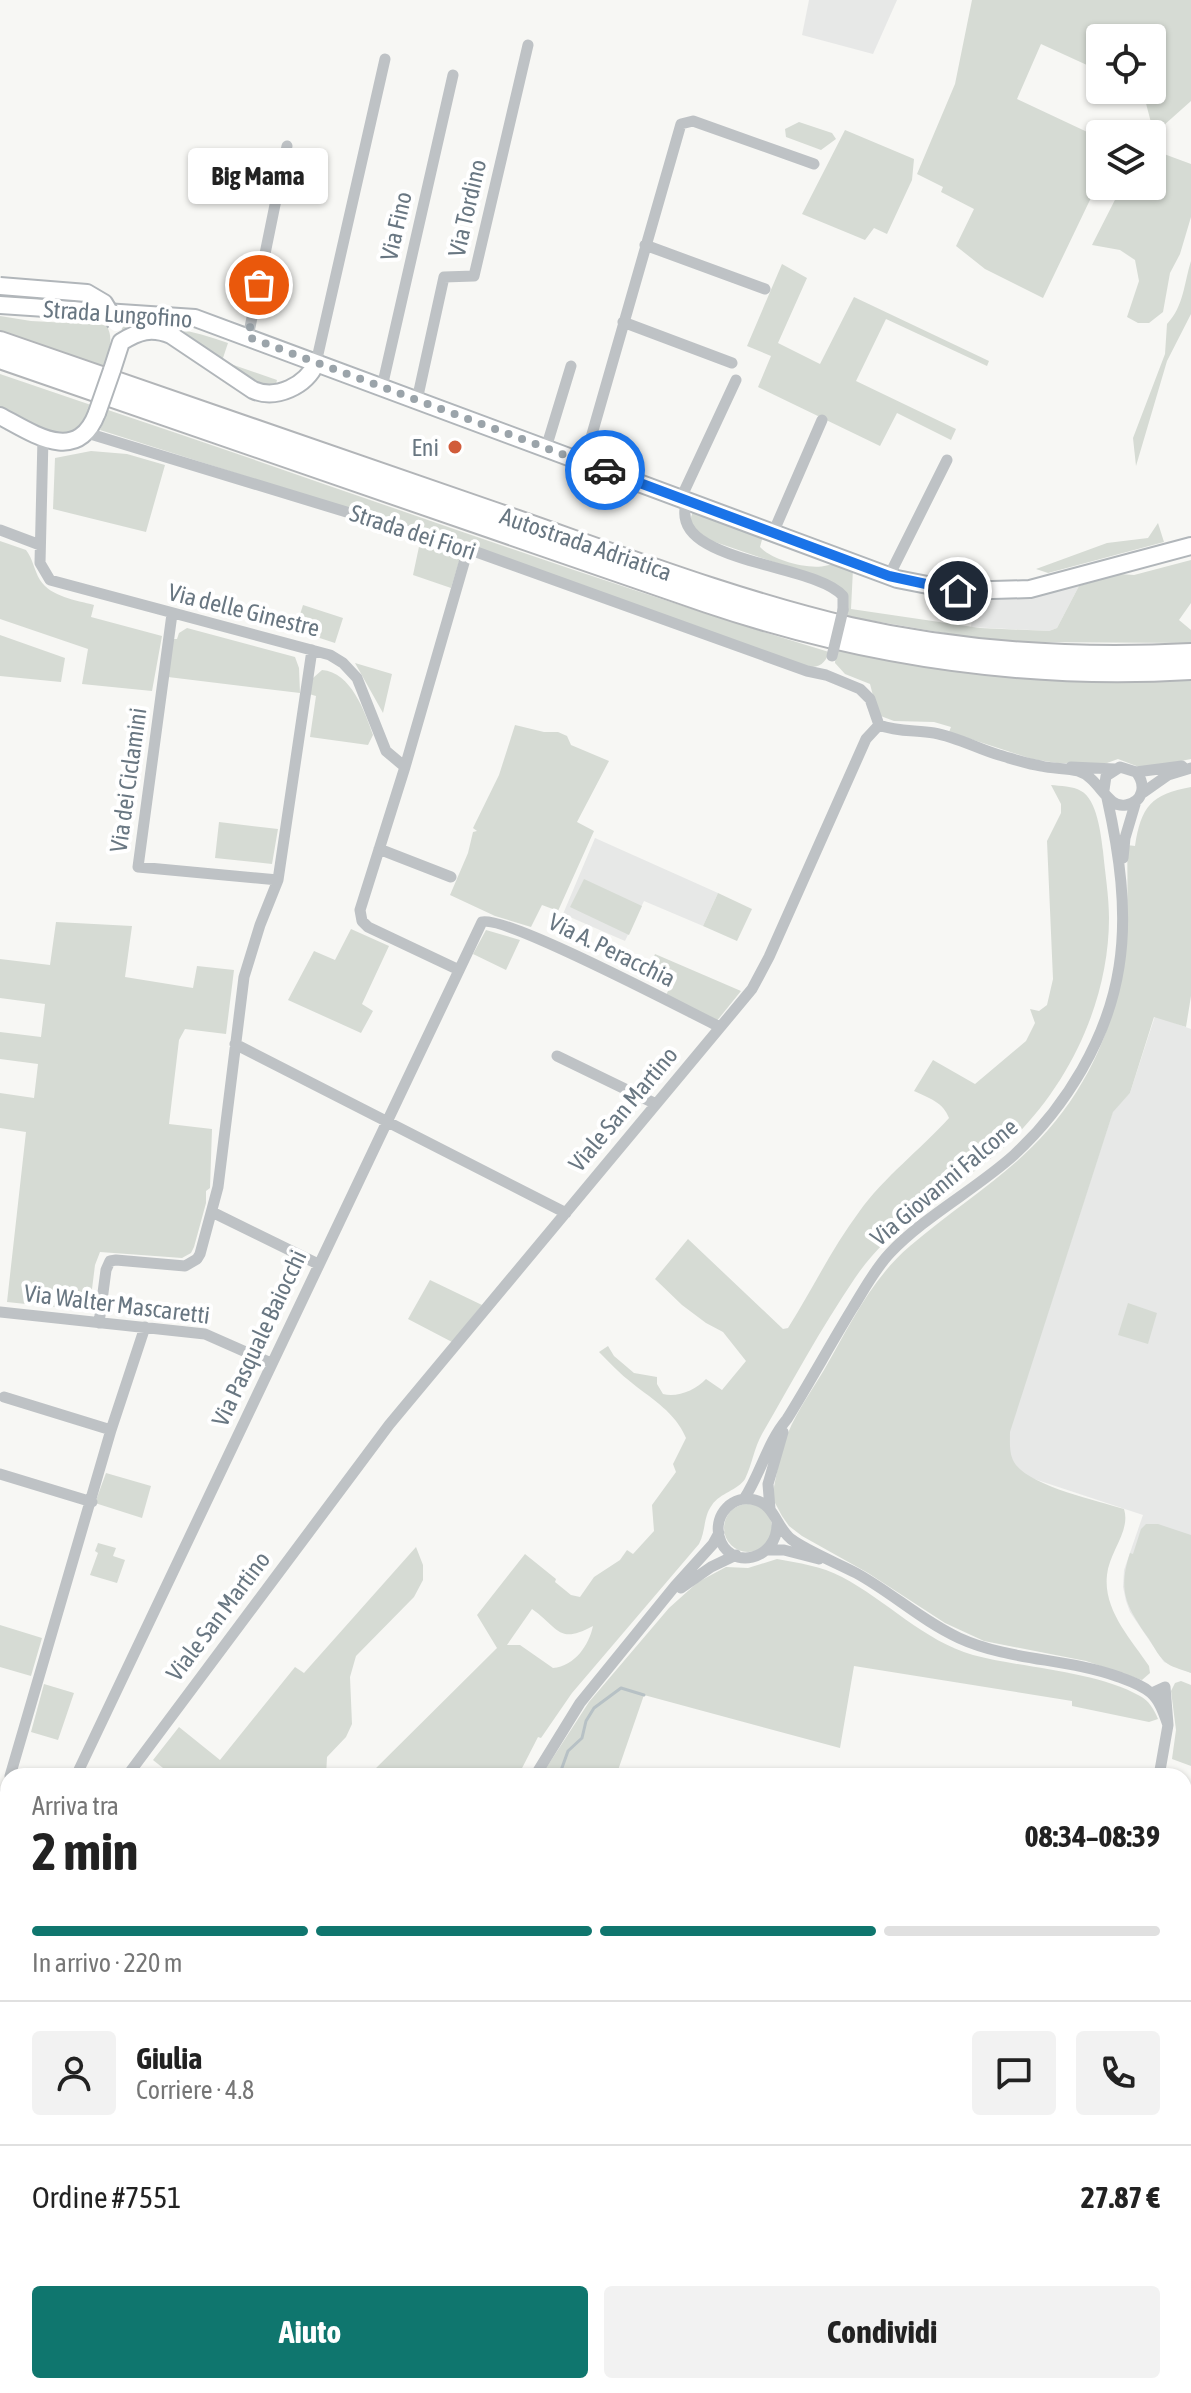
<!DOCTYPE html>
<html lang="it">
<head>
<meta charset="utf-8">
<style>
	:root { --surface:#fff; --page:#f2f2f2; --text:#222; --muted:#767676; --line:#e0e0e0; --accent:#0f766e }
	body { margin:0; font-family:"Asap Condensed",sans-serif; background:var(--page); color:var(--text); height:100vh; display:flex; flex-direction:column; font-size:30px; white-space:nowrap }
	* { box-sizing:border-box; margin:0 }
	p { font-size:26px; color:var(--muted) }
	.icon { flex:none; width:44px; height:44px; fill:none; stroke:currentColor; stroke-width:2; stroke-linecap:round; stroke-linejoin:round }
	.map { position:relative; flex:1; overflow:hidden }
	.details { position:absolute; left:0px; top:1768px; width:1192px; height:626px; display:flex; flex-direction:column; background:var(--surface); border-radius:24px 24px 0 0; box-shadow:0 2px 6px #0004 }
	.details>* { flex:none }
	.controls { position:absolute; left:1086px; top:24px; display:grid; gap:16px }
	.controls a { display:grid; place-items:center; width:80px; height:80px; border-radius:8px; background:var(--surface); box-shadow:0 2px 6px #0004; font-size:40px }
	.pin { position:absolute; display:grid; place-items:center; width:68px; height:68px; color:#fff; margin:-34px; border:4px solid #fff; border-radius:50%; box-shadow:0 2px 8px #0007 }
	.courier { position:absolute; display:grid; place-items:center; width:80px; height:80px; margin:-40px; border:6px solid #1a73e8; border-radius:50%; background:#fff; color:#222; box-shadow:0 2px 10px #0007 }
	.bubble { position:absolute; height:56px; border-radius:8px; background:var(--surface); box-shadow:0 2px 6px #0004; font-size:26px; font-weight:700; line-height:56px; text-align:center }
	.headline em { font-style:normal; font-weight:700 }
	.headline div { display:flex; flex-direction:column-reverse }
	.headline { display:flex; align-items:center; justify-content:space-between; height:136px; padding:0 32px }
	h1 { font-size:52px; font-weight:700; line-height:60px }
	.bar { display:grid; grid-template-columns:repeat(4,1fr); gap:12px 8px; align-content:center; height:96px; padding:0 32px }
	.bar i { height:10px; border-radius:6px; background:var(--line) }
	.bar .current { background:var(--accent) }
	.bar p { grid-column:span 4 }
	.line { display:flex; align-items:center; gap:20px; padding:0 32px; border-top:2px solid var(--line) }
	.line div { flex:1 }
	.round { display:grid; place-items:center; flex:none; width:84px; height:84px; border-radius:8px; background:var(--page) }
	.button { display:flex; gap:16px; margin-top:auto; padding:16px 32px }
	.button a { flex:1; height:92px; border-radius:8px; background:var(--accent); color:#fff; font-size:32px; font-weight:700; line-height:92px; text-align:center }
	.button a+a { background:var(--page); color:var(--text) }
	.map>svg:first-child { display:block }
</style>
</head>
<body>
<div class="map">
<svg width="1191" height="2393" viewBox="0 0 1191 2393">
	<rect width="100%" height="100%" fill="#f7f7f4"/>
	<path fill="#e7e8e7" d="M809,0H897L873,54L802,35Z
		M1079,586L1057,628L1049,631L971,627L974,599H1013Z
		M595,838L718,893L703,926L644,901L625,941L563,914Z
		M1155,1016L1191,1029V1673L1164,1662L1130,1612L1126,1601L1123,1587L1124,1570L1143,1515L998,1467L1113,1111L1130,1093Z
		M771,2386H1125L1122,2393H762L764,2388Z"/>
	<path fill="#d6dbd4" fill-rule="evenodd" d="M972,0H1191V101L1154,134L1143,92L1140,90H1152V38H1100V71L1041,44L1017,99L1100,138V179L1043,298L985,269L956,246L974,209L941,192L943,187L917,174L955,84Z
		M799,122L832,133L836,139L821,150L786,137L785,129Z
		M845,130L914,159L912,180L887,234L874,228L865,240L802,214Z
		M1152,154H1164L1191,164V217L1180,254L1170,273L1163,312L1149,323H1138L1127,317L1139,281L1135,260L1120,250L1092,245L1122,186H1152Z
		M1191,261V314L1167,361L1136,466L1133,438L1165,354L1167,324C1184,306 1184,283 1191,261Z
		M782,264L807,278L778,343L820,364L854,297L989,361L987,366L886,319L856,381L956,429L951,440L897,413L880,446L758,387L771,356L747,346Z
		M0,316L31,321L106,325C115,338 108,353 104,367L0,334Z
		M120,324C159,324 192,330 228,343L222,361L277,380L276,384L263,390L174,335L124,336Z
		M0,374L91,405L82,429L67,439L0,413Z
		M108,410C348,490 586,579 829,652C825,665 818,668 804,667L485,552L100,430Z
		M91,451L127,454L165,465L146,532L53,509L55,458Z
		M694,509L763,536L760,547C772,561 819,574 835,562L853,569L851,609L980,628L1049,631L1057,628L1079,586L1120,574L1134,575L1191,560V603L1179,620L1191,630V643L1024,642L956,635L845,616L830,581L712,541L691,528V517Z
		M1158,523L1164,542L1048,573L1036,569L1107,543L1148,538Z
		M0,541L26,550C33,559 34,570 40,580C51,597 76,600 94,605L91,617L162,636L152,691L82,684L88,649L0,619Z
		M420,542L461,555L451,588L413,575Z
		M303,605L343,618L335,643L295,630Z
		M187,628L295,657L299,668L300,693L168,677L173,639H177L179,633Z
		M0,635L65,658L61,682L0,676Z
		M836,650C914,665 994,679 1074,681C1113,683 1152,680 1191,678V759L1156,766L1139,767L1118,759L1107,763H1057L1032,759L949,732L951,727L934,722L894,721L878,715L870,684L845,674L835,663Z
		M355,663L392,674L383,713Z
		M322,670C351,672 365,712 373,735L368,745L310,737L316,696L309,694L313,678Z
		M515,725L544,732H558L567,736L571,745L609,761L577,822L594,831L558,911L542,905L531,927L495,916L450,895L468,853L473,832L477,831L473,828L499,775Z
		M1051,785C1060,786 1073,786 1081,791C1097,799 1101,835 1103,851C1105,873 1109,896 1109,918C1109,1011 1059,1106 985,1163C939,1199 888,1229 855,1278C821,1328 792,1382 762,1434C754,1448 752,1465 745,1479C738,1490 720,1493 712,1505C703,1517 706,1531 699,1544L572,1693L541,1738L538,1737L518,1776H368L497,1648L477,1615L525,1554L556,1579L555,1582L571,1595L580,1597L594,1577L620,1560L627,1550L633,1554L654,1531L652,1505L676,1472L673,1464L686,1438C675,1412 653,1400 632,1383C620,1374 610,1363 599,1352L608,1346L614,1356L634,1373L657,1377V1384L663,1394C677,1398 696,1390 706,1379L722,1390L746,1361L723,1332L706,1323L682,1305L655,1279L688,1239L783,1329L788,1328C812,1290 832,1248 859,1212C884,1177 920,1150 949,1118C943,1102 929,1098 914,1091L933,1060L975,1084L1026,1041L1035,1023L1030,1009L1039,1011L1047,1005L1053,979L1047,841L1061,813V804ZM532,1609C559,1628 558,1645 593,1626C589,1645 575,1666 553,1668L520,1645H507Z
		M1191,787V996L1186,1027L1154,1017L1130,1093L1113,1112L1010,1432C1010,1442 1009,1453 1014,1462C1028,1486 1097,1500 1124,1509C1131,1531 1109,1552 1107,1575C1103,1610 1131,1639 1149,1666L1150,1673L1142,1680L1086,1661L984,1641L945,1623L868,1573L802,1536L789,1526L782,1516L774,1501L773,1492C777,1473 780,1451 788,1433C797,1411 812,1390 824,1370C849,1327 871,1279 910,1246C973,1192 1031,1164 1077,1091C1127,1011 1129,935 1127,845L1135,846C1141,807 1151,794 1191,787Z
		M219,822L278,829L272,864L215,858Z
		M584,879L642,906L629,935L570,907Z
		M718,893L752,909L737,941L703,926Z
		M56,922L132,926L125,977L193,988L197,966L234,970L226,1034L185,1029L179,1040L169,1124L212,1129L210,1188L206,1191V1203L194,1247L191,1253L182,1258L100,1252L95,1265L90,1305L83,1310L7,1302L26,1132L0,1128V1093L34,1098L38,1064L0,1059V1032L41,1037L45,1004L0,998V959L50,965Z
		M351,929L389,946L362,1004L373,1011L361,1033L288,1000L314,951L335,960Z
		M486,930L520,940L506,970L473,954Z
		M655,954L741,991L716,1022L665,997L677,973L652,962Z
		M430,1280L482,1305L452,1342L408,1319Z
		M1128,1303L1157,1313L1148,1344L1118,1335Z
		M106,1473L151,1486L142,1518L95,1503Z
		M724 1528a24 24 0 1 1 48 0a24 24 0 1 1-48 0Z
		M1146,1524H1158L1191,1535V1673C1184,1670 1174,1668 1168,1664C1160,1659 1154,1647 1149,1639C1127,1607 1117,1592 1130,1553L1133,1554L1141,1529Z
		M98,1543L116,1548L113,1556L125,1560L117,1583L90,1575L98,1553L95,1551Z
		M416,1547L423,1565V1580L414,1597L356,1656L350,1677L352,1724L346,1737L327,1757L326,1776H173L153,1760L179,1727L220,1760L295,1667L304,1673Z
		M777,1559C799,1563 821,1566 842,1577C886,1600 924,1641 973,1655C1022,1668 1096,1671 1140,1696C1149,1701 1154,1709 1158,1719L1149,1722L1072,1706V1701L854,1666L840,1748L644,1695L616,1776H541L589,1702L669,1608L698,1582L726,1567L748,1568Z
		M0,1625L42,1638L31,1676L0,1667Z
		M1181,1681L1191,1685V1766L1172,1759L1176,1730L1171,1691L1175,1683Z
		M44,1684L74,1693L58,1740L31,1732Z"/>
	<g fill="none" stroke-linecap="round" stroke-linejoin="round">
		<path stroke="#b7c1c5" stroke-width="3" d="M559,1776L568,1751L582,1738L586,1721L594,1708L621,1688L644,1695"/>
		<g stroke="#b1b6ba" stroke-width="20">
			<path id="secondary" d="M0,305L195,318L897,579L958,591L1030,589L1191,546
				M121,342C139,331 151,327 171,335L253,390C276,400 306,386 316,363
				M112,370L121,342
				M0,416C34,434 77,465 97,413
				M0,1962L8,1972
				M341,2386L352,2393
				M362,2393L373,2386"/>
		</g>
		<g stroke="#b2b5b8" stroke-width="24">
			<path id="highway" d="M0,342C163,398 326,454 489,511C608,552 727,599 850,628C962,653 1077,660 1191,654
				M0,358L707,602C864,655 1025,679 1191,669"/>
		</g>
		<path stroke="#bec2c5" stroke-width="11" d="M645,245L765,289
			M623,322L732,363
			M248,337L287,146
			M316,363L385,59
			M382,387L453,75
			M417,400L444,277L474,276L528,45
			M87,433L468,549L807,671L826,675L860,689L870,699L879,725L866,739L769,957L752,989L389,1425L127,1776
			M43,438L40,563L50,580L330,655L343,663L357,678L386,751L405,767
			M546,448L571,366
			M584,462L681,124L693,121L814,164
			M681,498L736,380
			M687,501C665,564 814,562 843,596V610
			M0,530L40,545
			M773,533L822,420
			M889,576L947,460
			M172,614L138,867L278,880L312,650
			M879,725C897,732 916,730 934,733C957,737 978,749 999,755C1013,759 1027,764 1041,766C1053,769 1066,768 1078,771C1099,777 1107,809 1126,805C1144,802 1146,784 1136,772L1120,767L1106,776L1104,790
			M1071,767L1115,769
			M1136,772L1182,766
			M1141,794L1168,775L1191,768
			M379,849L451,877
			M1123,858L1125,838L1136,801
			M459,970L368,927L362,921L360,910L405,767L468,549
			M235,1044L566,1213
			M557,1056L656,1104
			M212,1212L318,1264
			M0,1312L205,1334L271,1363
			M99,1323L106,1270L110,1261L116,1260L185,1266L197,1259L200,1254L218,1187L244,977L260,925L278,880
			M4,1397L111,1430
			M0,1474L92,1502
			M744,1499C761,1473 767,1443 787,1419C810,1382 830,1345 852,1309C864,1290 874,1270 890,1253C925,1216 975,1190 1014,1155C1066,1107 1108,1038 1119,967C1128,911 1119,852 1107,798
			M770,1509L768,1484L783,1432
			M777,1522C779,1561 728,1572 719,1536C714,1514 733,1494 755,1500C775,1505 776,1527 791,1539C807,1551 837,1563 856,1573C891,1592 922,1621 959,1638C1009,1661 1067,1658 1119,1677C1130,1681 1142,1685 1151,1693C1160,1701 1164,1714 1168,1725
			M768,1550H784L819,1559
			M681,1588L711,1567L736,1555
			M1152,1693L1165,1687L1168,1725L1159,1776
			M10,1776L111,1430L145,1327
			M76,1776L482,922C504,914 687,1011 720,1027
			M535,1776L580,1703L675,1586L713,1544L719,1533
			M0,1812L8,1784
			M0,1937L8,1928
			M152,2393L157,2386
			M465,2393L471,2386
			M1125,2393L1128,2386"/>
		<use href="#secondary" stroke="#fff" stroke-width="16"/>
		<use href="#highway" stroke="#fff" stroke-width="20"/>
		<g stroke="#b1b6ba" stroke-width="20" stroke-linecap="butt">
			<path id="secondary-bridge" d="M0,286L87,293L104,303L116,323
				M97,413L112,370"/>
		</g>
		<path stroke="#bec2c5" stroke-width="11" d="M832,656L843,610"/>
		<use href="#secondary-bridge" stroke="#fff" stroke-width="16"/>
	</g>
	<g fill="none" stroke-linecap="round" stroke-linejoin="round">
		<path stroke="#9ba4aa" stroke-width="8" stroke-dasharray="0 14.4" d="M259,285L248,337L605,470"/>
		<path stroke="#1a73e8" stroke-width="10" d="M605,470L889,576L958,591"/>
	</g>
	<circle fill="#d15c3a" stroke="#fff" stroke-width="3" cx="455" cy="447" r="8"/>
	<g text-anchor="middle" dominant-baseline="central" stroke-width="8" stroke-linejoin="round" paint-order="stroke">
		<g font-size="24" fill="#697782" stroke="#fff">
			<text transform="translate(467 208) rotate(-77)">Via Tordino</text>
			<text transform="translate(396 226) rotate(-77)">Via Fino</text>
			<text transform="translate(118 314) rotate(4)">Strada Lungofino</text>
			<text transform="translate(413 532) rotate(18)">Strada dei Fiori</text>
			<text transform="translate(586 544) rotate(19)">Autostrada Adriatica</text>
			<text transform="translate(244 610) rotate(14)">Via delle Ginestre</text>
			<text transform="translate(128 780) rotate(-82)">Via dei Ciclamini</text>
			<text transform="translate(612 950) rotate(26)">Via A. Peracchia</text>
			<text transform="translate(623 1109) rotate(-50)">Viale San Martino</text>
			<text transform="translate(944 1182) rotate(-40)">Via Giovanni Falcone</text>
			<text transform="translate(117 1304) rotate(7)">Via Walter Mascaretti</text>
			<text transform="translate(259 1338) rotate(-65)">Via Pasquale Baiocchi</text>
			<text transform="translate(218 1616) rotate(-53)">Viale San Martino</text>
		</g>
		<g font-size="24" fill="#697782" stroke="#fff" text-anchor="end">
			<text x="439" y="447">Eni</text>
		</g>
	</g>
</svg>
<div class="controls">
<a><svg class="icon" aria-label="locate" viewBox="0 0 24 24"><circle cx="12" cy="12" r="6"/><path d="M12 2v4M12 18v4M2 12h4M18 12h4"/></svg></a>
<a><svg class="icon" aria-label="layers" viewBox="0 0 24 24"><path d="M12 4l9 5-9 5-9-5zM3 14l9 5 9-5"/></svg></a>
</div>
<div class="pin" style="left:259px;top:285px;background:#ea580c"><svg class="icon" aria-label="bag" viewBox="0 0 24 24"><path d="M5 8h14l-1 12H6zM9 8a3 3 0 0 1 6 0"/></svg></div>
<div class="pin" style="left:958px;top:591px;background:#1f2937"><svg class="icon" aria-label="home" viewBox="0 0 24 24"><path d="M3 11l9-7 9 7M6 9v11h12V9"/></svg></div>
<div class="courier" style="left:605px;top:470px"><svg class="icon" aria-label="car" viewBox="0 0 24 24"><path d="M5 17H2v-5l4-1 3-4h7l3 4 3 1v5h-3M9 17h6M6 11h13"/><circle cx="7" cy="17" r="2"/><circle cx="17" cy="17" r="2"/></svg></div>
<div class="bubble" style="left:188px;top:148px;width:140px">Big Mama</div>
<section class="details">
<div class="headline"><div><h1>2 min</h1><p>Arriva tra</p></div><em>08:34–08:39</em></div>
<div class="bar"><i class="current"></i><i class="current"></i><i class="current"></i><i></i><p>In arrivo · 220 m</p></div>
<div class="line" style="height:144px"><a class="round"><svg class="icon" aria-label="person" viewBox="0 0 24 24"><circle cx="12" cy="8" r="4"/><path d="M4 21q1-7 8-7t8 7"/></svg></a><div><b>Giulia</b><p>Corriere · 4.8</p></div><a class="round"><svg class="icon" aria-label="chat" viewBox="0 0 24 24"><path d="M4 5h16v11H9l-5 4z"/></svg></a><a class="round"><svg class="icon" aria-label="phone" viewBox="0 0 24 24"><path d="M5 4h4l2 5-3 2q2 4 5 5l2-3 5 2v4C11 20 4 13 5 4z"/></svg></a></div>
<div class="line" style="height:104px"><div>Ordine #7551</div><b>27.87 €</b></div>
<div class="button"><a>Aiuto</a><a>Condividi</a></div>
</section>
</div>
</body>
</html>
